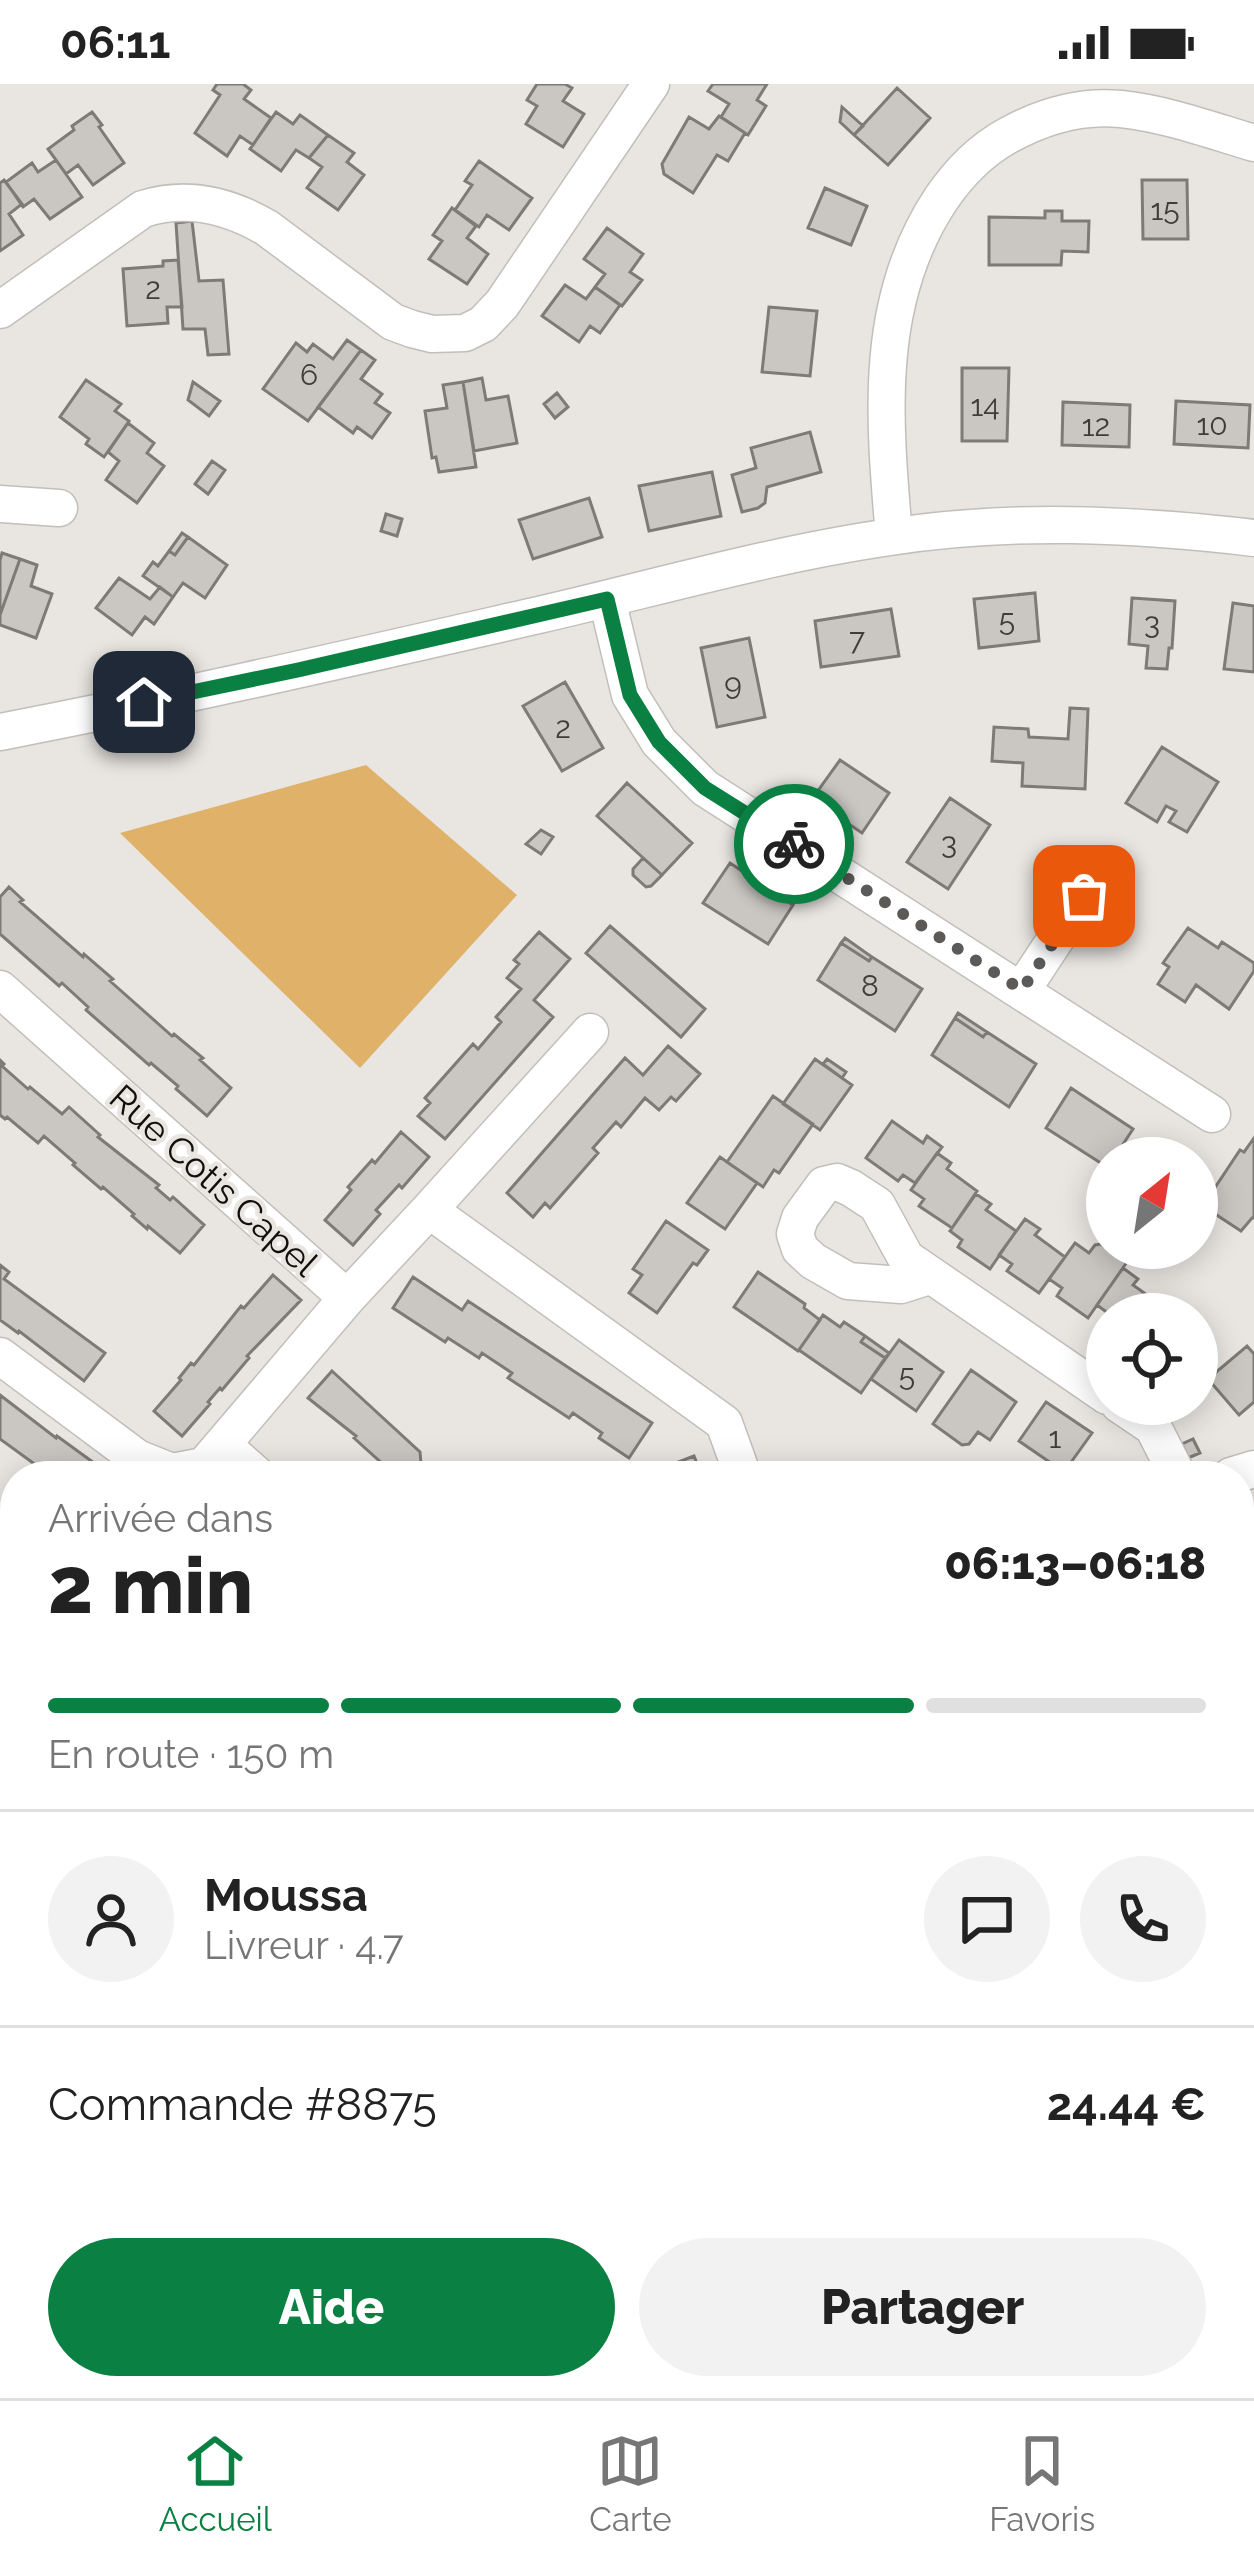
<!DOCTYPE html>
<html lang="fr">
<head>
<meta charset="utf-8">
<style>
	:root { --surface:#fff; --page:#f2f2f2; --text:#222; --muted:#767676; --line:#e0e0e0; --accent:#0b8043 }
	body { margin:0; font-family:Raleway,sans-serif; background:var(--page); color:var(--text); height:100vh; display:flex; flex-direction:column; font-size:45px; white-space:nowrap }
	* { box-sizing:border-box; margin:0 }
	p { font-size:39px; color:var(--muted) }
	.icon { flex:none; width:66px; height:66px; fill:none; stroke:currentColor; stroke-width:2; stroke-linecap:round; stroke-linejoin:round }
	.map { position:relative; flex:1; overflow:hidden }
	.side { position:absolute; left:0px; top:1377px; width:1254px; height:939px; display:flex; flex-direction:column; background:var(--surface); border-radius:48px 48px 0 0; box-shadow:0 6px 30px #0003 }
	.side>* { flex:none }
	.needle { width:78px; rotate:30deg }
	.tools { position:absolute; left:1086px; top:1053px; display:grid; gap:24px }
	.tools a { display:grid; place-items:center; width:132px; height:132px; border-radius:50%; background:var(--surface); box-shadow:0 6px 30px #0003; font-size:60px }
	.pin { position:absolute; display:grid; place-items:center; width:102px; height:102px; color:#fff; margin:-51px; border-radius:24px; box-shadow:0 6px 18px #0006 }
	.courier { position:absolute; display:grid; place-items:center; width:120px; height:120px; margin:-60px; border:9px solid #0b8043; border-radius:50%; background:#fff; color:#222; box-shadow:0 3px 15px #0007 }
	.headline em { font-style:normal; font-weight:800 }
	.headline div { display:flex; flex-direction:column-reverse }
	.headline { display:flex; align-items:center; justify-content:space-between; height:204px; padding:0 48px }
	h1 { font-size:78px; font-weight:800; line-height:90px }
	.bar { display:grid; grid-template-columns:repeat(4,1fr); gap:18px 12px; align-content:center; height:144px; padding:0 48px }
	.bar i { height:15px; border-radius:9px; background:var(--line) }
	.bar .active { background:var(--accent) }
	.bar p { grid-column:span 4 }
	.line { display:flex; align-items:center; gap:30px; padding:0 48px; border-top:3px solid var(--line) }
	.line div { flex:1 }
	.round { display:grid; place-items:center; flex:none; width:126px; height:126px; border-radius:63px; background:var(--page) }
	.button { display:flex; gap:24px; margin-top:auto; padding:24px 48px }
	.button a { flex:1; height:138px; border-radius:72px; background:var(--accent); color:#fff; font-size:48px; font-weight:800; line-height:138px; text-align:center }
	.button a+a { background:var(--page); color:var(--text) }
	.status { display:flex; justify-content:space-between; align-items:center; height:84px; padding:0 60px; background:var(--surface); direction:ltr }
	.status svg { height:33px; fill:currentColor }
	.menu { display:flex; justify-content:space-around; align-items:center; height:168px; border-top:3px solid var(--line); background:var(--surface); font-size:33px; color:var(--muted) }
	.menu a { display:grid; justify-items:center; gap:6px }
	.menu .active { color:var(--accent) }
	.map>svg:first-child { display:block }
</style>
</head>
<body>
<div class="status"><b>06:11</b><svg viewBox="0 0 49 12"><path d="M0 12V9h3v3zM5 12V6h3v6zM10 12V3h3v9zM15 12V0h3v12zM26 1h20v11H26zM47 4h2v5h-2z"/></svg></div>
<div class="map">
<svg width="1254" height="2314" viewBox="0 0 1254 2314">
	<rect width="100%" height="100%" fill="#e9e6e2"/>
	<path fill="#e6c089" d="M0,1421L15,1430V2301H145L132,2314H0Z"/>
	<path fill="#dfb169" d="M366,681L517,811L360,984L120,749Z"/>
	<path fill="#cac7c3" stroke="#7d7a77" stroke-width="3" d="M217,0H243L251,6L244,15L271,34L253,61L240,52L227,72L195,49L220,11L213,6Z
		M537,0H565L572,4L563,17L584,30L563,63L526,40L537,22L527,16Z
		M713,0H767L757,16L766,22L748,51L721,33L729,20L708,7Z
		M897,4L930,34L888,81L854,51Z
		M842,23L863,42L854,51L840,38Z
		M92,28L102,41L99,43L124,79L93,101L78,81L66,90L48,65L74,46L72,42Z
		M276,28L293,40L300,31L328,51L309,74L296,66L281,87L250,65Z
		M719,32L745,49L728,77L717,71L693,109L664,90L662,80L689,33L709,45Z
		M328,51L354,69L347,78L364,91L338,126L307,104L322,83L309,74Z
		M56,76L82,113L50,135L34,115L23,123L6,98L32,79L38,88Z
		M479,77L532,114L509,146L487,131L479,143L455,126L472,101L465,97Z
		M4,96L22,120L9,130L23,151L0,167V99Z
		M1142,96H1187L1188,155H1143Z
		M825,104L867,122L851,161L808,144Z
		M452,124L476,142L467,154L488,170L467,200L429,175L442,157L433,151Z
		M1045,127H1062V137H1089L1088,168L1062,167L1061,181H989V133L1045,134Z
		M192,137L199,197L223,196L229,270L208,271L205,245H183L176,139Z
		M607,144L643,170L630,188L642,196L622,222L595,203L605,190L584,175Z
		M178,176L182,223H167L168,239L127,242L123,185L163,182V177Z
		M565,201L586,215L595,203L620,221L600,249L590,242L579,258L542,232Z
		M769,223L817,227L810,292L762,288Z
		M347,256L361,266L308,337L263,305L296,259L307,268L313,260L333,275Z
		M361,266L375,276L361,295L382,310L375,319L390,329L372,354L357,343L353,349L318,323Z
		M962,284H1009L1007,357H962Z
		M482,294L486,316L508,312L517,359L474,367L463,298Z
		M86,296L121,320L115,327L129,337L104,373L86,360L89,355L60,333Z
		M193,298L220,317L209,332L188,316Z
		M463,298L476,383L439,388L436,373L432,374L425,327L447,324L443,301Z
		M557,309L568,323L555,334L544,320Z
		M1176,317L1250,321L1248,364L1174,360Z
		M1063,318L1130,321L1129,363L1062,361Z
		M128,339L154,359L147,369L164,382L137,419L106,396L119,377L108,368Z
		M810,348L821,388L767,403L765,419L758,424L742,428L732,391L756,384L751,364Z
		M212,377L225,386L208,410L195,400Z
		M712,388L721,432L649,447L639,402Z
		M589,414L602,453L533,475L519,436Z
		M386,430L402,435L397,452L381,447Z
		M182,449L188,453L175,471L169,467Z
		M188,453L227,481L205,514L183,499L173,513L143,492L153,478L158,482L169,467L175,471Z
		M2,469L20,475L0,531V476Z
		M20,475L37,481L31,502L52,510L36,554L0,541V531Z
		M119,494L150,515L160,503L173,513L154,540L145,533L132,551L96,524Z
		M1035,509L1039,557L979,564L974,515Z
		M1132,514L1175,517L1172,564H1169L1167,585L1146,584L1148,562L1129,560Z
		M1233,519L1254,522V588L1224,585Z
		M891,525L899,572L821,583L815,537Z
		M749,554L765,633L717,643L701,564Z
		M565,598L603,664L562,687L523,622Z
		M1070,624L1088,625L1085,705L1022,702L1023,679L992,677L994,643L1028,645L1029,653L1068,655Z
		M1162,663L1218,698L1187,748L1169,738L1176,727L1166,722L1157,738L1126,719Z
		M840,676L889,709L862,749L812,715Z
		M627,699L692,759L662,791L597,732Z
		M950,714L990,741L948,805L907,778Z
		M541,746L553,753L541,770L526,760Z
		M643,774L662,791L651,802L646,803L633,791V785Z
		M730,779L793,821L768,860L703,819Z
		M9,803L23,816L20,818L83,873L84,870L113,895L110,897L172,952L174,950L203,974L200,976L231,1004L207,1032L176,1005L178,1002L151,979L149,981L86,926L88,923L62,899L59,902L0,850V813Z
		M610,842L705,925L681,953L586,869Z
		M1188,844L1218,864L1222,858L1254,879V887L1229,925L1196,901L1185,918L1158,900L1169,883L1163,879Z
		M539,848L570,875L534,916L553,933L445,1055L418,1032L430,1019L425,1014L473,960L478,965L501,938L496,933L521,905L507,894L519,880L514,876Z
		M845,854L872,873L869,877L841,859Z
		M841,859L869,877L872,873L922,905L895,947L818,896Z
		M958,929L987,948L983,953L955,934Z
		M955,934L983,953L987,948L1036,980L1009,1023L932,971Z
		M668,962L700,990L676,1017L671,1013L659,1026L645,1014L621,1043L616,1038L593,1064L598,1069L550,1124L545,1119L533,1133L507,1109L625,974L643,991Z
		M815,975L852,1001L820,1046L783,1020Z
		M827,975L846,988L842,994L823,980Z
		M0,976L4,980L2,982L28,1005L30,1003L62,1030L69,1023L100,1051L98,1053L159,1101L156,1104L170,1116L173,1113L204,1141L180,1169L148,1142L147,1145L132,1132L134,1130L103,1103L101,1105L73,1081L75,1079L44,1052L38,1059L7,1033L5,1035L0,1031Z
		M1071,1004L1133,1045L1114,1074H1107V1083L1046,1044Z
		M773,1012L813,1040L779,1089L774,1086L763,1103L727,1078Z
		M892,1037L923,1059L927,1052L942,1063L915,1099L903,1091L898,1097L866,1074Z
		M401,1048L429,1073L402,1104L399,1101L376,1126L380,1130L353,1161L325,1136L351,1106L348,1103L372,1076L375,1079Z
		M1254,1054V1134H1252L1241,1147L1206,1124L1215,1110L1212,1108L1240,1066L1244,1068Z
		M937,1069L951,1079L947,1085L977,1107L952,1144L919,1122L924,1115L911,1106Z
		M720,1073L757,1099L725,1145L687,1119Z
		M976,1110L991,1120L986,1126L1016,1147L990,1185L958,1163L962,1156L950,1147Z
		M1025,1135L1040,1145L1035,1151L1065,1173L1039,1209L1007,1187L1012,1180L999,1171Z
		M666,1137L708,1166L697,1181L693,1179L657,1229L629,1209L642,1191L633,1185Z
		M1075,1159L1089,1169L1095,1161L1101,1160L1127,1178L1088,1234L1057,1212L1062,1204L1049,1195Z
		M0,1181L9,1188L4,1195L105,1269L84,1297L19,1247L18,1249L0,1236Z
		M1123,1184L1138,1195L1133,1201L1164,1223L1159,1230H1109L1097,1221Z
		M758,1188L805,1220L804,1224L820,1236L798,1267L734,1223Z
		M273,1191L301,1216L247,1272L249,1274L222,1306L220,1304L208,1318L210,1320L182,1352L154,1327L181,1296L179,1294L191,1279L194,1281L241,1222L244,1224Z
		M413,1193L462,1226L468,1217L652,1339L629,1374L599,1354L602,1349L573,1329L569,1334L508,1294L512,1289L482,1269L479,1274L448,1254L445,1258L393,1224Z
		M823,1231L840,1243L844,1238L865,1252L861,1258L885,1274L861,1309L799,1266Z
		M865,1252L889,1269L885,1274L861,1258Z
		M899,1256L943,1288L916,1327L871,1295Z
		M1247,1262L1254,1270V1318L1239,1331L1208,1295Z
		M971,1286L1016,1318L990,1356L978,1348L969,1360L962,1361L933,1340Z
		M332,1287L420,1368L422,1392H387L386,1383L354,1354L356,1352L308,1314Z
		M0,1311L56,1354L57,1352L112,1392H51L0,1355Z
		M1046,1318L1092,1349L1064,1388L1019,1357Z
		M1193,1355L1200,1369L1188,1374L1182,1360Z
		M694,1372L702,1392H663L660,1385Z
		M1239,1628L1252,1636L1239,1659Z
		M1239,1990L1254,1998L1239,2027Z
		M1239,2135H1252L1254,2184L1239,2185Z"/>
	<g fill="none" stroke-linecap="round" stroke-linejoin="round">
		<g stroke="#c2bfbb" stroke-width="39">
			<path id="minor" d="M0,226L143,125C187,111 228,121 267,144L393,238L412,245L432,250L465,249L483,240L502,220L651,0
				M0,420L59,424
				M894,452C884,335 873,217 941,115C958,90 980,67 1007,52C1041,33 1081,21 1121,25C1167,30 1210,46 1254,59
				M607,515L630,611L659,658L705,704L1212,1030
				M0,648C182,613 363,571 543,530C659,503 773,470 890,453C1011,434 1133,440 1254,454
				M0,905L347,1214L429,1126L724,1339L743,1392
				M1022,906L1084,812
				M429,1126L590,948
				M929,1192L901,1201L848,1197L813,1177L800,1165L795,1150L800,1134L824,1101L837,1098L851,1104L877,1121L906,1174L1107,1312
				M0,1272L137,1374L172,1388L204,1382L347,1214
				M1119,1320L1153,1343L1178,1392
				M224,1362L258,1392
				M1231,1392L1254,1385
				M1239,2086L1254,2085
				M176,2314L180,2301"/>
		</g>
		<g stroke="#c2bfbb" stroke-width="48">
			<path id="tertiary" d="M1239,2296L1254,2295
				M949,2314L1049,2301"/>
		</g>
		<use href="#minor" stroke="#fff" stroke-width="36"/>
		<use href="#tertiary" stroke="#fff" stroke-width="45"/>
	</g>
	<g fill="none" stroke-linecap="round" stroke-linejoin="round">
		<path stroke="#5c5a58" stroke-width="12" stroke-dasharray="0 21.6" d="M794,760L1022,906L1084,812"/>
		<path stroke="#0b8043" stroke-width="15" d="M144,618L298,586L607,515L630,611L659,658L705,704L794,760"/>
	</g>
	<g text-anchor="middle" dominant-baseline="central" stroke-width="9" stroke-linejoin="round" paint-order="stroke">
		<g font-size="30" fill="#3e3d3a">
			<text x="1165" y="125">15</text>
			<text x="153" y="204">2</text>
			<text x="309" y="290">6</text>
			<text x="985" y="321">14</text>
			<text x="1212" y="340">10</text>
			<text x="1096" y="341">12</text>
			<text x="1007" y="536">5</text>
			<text x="1152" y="539">3</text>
			<text x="857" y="555">7</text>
			<text x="733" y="599">9</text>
			<text x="563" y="643">2</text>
			<text x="949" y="759">3</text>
			<text x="870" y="901">8</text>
			<text x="907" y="1291">5</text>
			<text x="1055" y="1353">1</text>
		</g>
		<g font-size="36" fill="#100f0d" stroke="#e9e6e2">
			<text transform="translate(214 1096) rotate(42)">Rue Cotis Capel</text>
		</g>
	</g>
</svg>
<div class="tools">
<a><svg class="needle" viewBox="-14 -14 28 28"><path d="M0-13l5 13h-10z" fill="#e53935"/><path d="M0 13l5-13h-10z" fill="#767676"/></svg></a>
<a><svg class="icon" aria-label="locate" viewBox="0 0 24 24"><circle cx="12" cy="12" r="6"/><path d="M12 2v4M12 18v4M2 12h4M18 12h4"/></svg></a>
</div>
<div class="pin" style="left:1084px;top:812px;background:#ea580c"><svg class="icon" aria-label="bag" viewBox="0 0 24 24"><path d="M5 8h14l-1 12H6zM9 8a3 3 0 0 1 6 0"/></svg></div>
<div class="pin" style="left:144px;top:618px;background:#1f2937"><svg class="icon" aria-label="home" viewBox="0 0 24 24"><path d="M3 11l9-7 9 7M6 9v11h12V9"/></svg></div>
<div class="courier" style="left:794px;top:760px"><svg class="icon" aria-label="bike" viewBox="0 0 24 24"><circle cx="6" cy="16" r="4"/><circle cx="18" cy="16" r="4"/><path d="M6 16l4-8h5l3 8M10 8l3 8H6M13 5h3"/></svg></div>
<section class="side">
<div class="headline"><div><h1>2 min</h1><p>Arrivée dans</p></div><em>06:13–06:18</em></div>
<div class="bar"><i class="active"></i><i class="active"></i><i class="active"></i><i></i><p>En route · 150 m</p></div>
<div class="line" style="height:216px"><a class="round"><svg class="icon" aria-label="person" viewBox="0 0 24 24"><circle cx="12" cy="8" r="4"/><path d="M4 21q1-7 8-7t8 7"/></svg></a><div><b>Moussa</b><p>Livreur · 4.7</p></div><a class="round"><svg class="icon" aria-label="chat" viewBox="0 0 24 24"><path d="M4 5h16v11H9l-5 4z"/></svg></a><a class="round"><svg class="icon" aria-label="phone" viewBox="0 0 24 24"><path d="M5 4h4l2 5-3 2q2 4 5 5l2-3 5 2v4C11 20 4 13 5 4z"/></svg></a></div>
<div class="line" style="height:156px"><div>Commande #8875</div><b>24.44 €</b></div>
<div class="button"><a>Aide</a><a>Partager</a></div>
</section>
</div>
<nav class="menu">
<a class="active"><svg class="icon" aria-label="home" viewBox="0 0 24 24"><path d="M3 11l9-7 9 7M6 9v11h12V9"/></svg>Accueil</a>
<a><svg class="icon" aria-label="map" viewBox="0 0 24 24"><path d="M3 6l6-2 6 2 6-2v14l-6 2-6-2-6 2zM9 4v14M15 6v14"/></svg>Carte</a>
<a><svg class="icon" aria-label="saved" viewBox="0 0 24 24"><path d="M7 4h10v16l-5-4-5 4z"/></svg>Favoris</a>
</nav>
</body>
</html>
